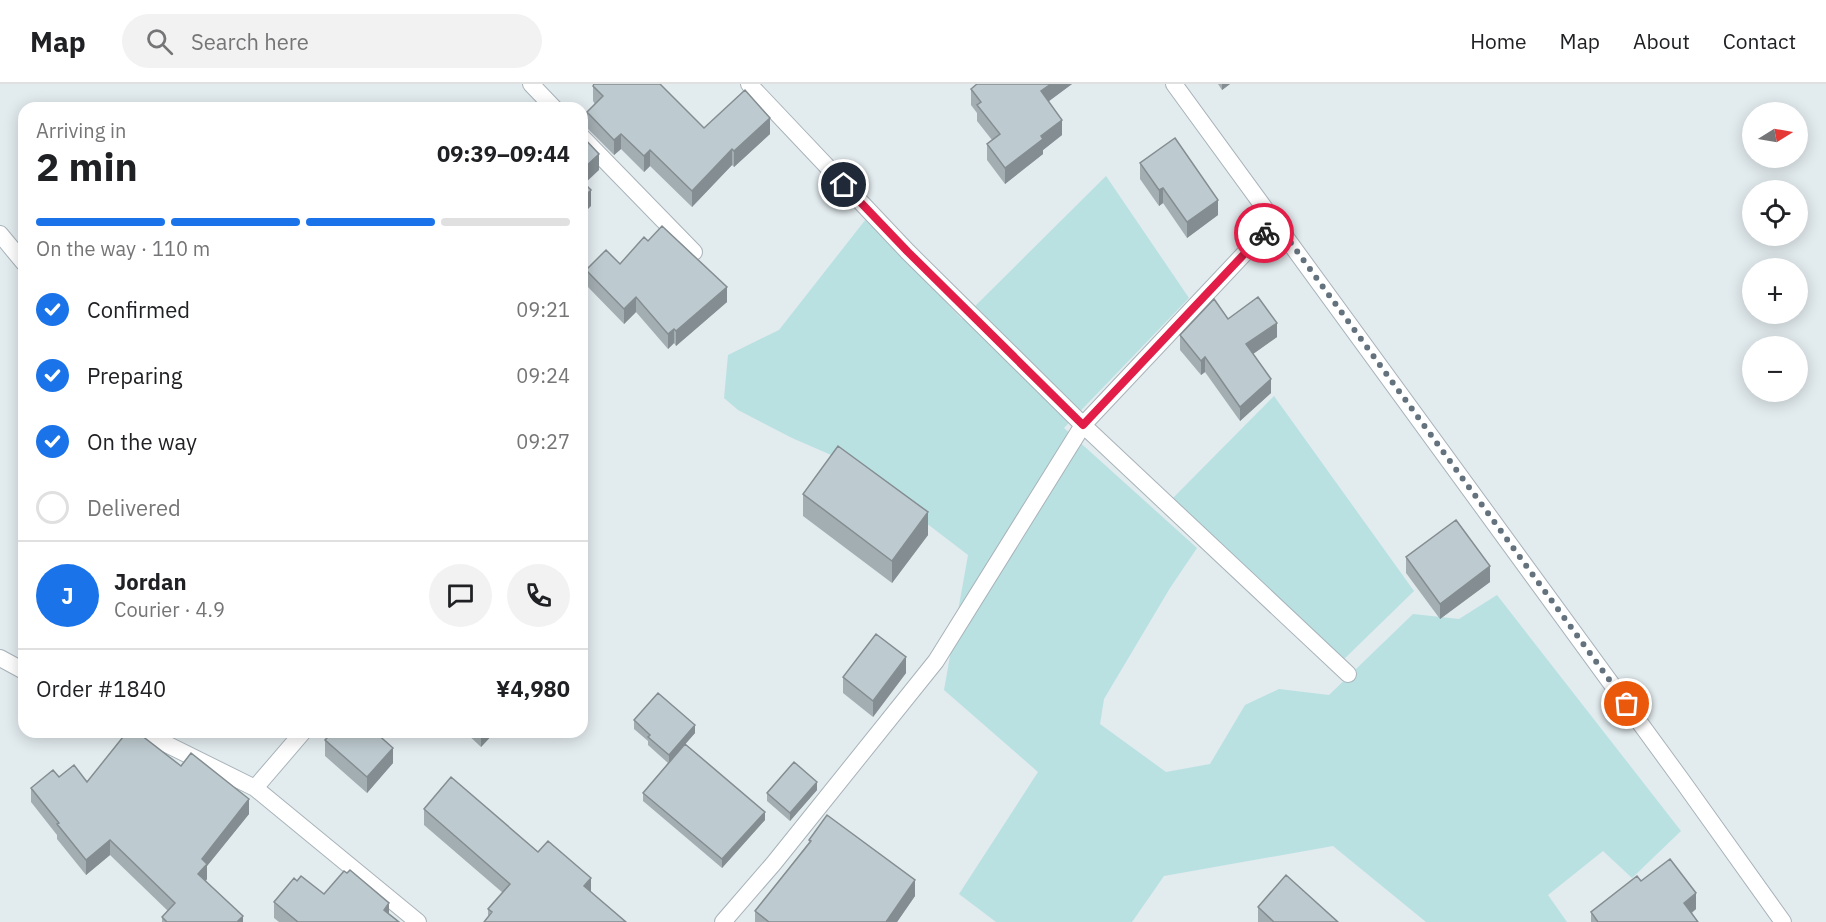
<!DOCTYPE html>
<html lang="en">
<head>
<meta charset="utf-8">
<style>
	:root { --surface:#fff; --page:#f2f2f2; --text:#202124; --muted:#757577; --line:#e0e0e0; --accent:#1a73e8 }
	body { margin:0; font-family:"IBM Plex Sans",sans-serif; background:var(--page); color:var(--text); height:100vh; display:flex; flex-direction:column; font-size:22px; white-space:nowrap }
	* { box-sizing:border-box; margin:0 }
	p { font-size:20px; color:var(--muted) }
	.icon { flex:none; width:33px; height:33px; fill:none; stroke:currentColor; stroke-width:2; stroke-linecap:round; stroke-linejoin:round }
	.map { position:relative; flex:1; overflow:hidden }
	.drawer { position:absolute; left:18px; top:18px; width:570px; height:636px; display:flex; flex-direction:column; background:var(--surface); border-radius:18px; box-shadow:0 3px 15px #0003 }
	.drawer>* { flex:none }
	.needle { width:39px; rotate:79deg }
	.buttons { position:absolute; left:1742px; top:18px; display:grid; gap:12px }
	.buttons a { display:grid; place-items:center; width:66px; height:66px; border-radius:50%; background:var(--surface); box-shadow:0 3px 15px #0003; font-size:30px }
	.pin { position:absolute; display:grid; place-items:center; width:51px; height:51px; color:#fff; margin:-26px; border:3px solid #fff; border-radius:50%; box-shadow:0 2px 6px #0007 }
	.courier { position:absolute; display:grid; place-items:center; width:60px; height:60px; margin:-30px; border:4px solid #e11d48; border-radius:50%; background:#fff; color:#222; box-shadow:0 2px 8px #0007 }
	.overview em { font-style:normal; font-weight:800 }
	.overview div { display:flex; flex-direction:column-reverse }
	.overview { display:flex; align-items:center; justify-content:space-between; height:102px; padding:0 18px }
	h1 { font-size:39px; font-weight:800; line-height:45px }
	.bar { display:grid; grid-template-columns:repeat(4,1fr); gap:9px 6px; align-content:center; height:72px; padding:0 18px }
	.bar i { height:8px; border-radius:4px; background:var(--line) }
	.bar .current { background:var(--accent) }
	.bar p { grid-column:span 4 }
	.line { display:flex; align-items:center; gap:15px; padding:0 18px; border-top:2px solid var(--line) }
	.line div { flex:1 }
	.round { display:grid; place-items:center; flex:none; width:63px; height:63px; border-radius:32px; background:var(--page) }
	ol { padding:0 18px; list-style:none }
	li { display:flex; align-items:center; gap:18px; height:66px }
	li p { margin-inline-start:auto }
	li .icon { padding:6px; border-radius:50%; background:var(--accent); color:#fff; stroke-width:4 }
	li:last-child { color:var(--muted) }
	li i { width:33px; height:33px; border:3px solid var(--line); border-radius:50% }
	header { display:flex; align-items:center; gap:36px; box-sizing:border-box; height:84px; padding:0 30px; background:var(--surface); border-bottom:2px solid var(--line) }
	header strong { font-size:28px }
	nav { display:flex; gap:33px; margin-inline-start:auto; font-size:21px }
	.search { width:420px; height:54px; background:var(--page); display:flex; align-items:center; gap:15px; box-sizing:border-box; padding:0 21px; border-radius:33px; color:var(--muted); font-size:22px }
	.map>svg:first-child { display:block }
</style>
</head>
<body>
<header>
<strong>Map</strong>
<div class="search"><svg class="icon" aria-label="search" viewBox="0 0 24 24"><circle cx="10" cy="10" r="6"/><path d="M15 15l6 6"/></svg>Search here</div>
<nav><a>Home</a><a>Map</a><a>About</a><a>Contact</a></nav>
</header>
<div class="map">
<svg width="1826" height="838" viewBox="0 0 1826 838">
	<rect width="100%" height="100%" fill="#e2ebee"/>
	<path fill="#b9e1e2" d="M1106,92L1189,214L1064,344L1197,464L1170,504L1104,615L1100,640L1166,688L1210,680L1245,621L1279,605L1329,611L1413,530L1459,535L1497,511L1681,747L1632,794L1603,767L1548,811L1567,838H1426L1333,762L1164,792L1132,838H996L959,810L1038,688L944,606L968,471L845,377L792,354L738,326L724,314L728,271L779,246L866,135L962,235Z
		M1274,312L1414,507L1340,579L1170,417Z"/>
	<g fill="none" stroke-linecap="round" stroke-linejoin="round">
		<g stroke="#a8b3ba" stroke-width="18">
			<path id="minor" d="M531,0L554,24
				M749,0L908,168L1083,341L1348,590
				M582,53L694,168
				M0,150L24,179
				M0,574L24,587
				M142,648L255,704L418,838
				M255,704L303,648
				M723,838L774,779L936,577L1083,341L1275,137"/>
		</g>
		<g stroke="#a8b3ba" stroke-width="18">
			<path id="tertiary" d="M1174,0L1683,698L1783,838"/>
		</g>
		<use href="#minor" stroke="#fff" stroke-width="16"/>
		<use href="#tertiary" stroke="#fff" stroke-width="16"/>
	</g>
	<path fill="#a3aeb2" d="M977,0H1072L1049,17L1062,51L1043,66V70L1005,100L987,76V60L992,56L977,37V29L971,21V5Z
		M1218,0H1230L1222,6Z
		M593,2L704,44L770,50L734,83L732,81L692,123L650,82L644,88L621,65L614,71L587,44V28L595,20L593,17Z
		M1140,79L1218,131L1187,154L1163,119L1159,122L1140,95Z
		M620,180L727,218L676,262L674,259L668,265L636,228L624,240L586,201V186Z
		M1228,235L1277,253L1253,270L1271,309L1240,337L1205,288L1201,291L1180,266V251Z
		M803,410L928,451L892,499L803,432Z
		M1406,473L1490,498L1440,535L1406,489Z
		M906,589L873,633L843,609V593Z
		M634,636L695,649L685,660L765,736L722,784L643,717V709L668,679L648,661V657L634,645Z
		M465,648H495L481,663Z
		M325,656L393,679L367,709L325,672Z
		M181,682L249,730L207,782V795L206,797L243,838H162V833L168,827L110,771L86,791L57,755V751L31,718V704L59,693L87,698Z
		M817,706L790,737L767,717V709Z
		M424,725L538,768L488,832V825L503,809L424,741Z
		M809,756L915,812L897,838H755V827L809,758Z
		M297,797L324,810L389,830L399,838H279L274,834V818Z
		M1641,797L1696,825L1692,829L1698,838H1591V828Z
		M1258,823L1338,838H1258Z"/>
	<path fill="#848d91" d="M1051,0H1072L1041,23V7Z
		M1222,0H1230L1222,6Z
		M770,34V50L734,83V67Z
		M1062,36V51L1043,66V70L1005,100V84L1041,52Z
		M621,50V65L614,71V56Z
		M732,65V81L692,123V107Z
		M650,66V82L644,88V72Z
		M599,70V86L582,102V86Z
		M1163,104V119L1159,122V106Z
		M591,106V122L582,131V115Z
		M1218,116V131L1187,154V138Z
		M727,203V218L676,262V247Z
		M636,213V228L624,240V225Z
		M1277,239V253L1246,275V260Z
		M674,245V259L668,265V250Z
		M1205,273V288L1201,291V277Z
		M1271,295V309L1240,337V323Z
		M928,428V451L892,499V477Z
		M1490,482V498L1440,535V520Z
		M906,573V589L873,633V617Z
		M695,641V649L669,679V671Z
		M241,648H249L241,651Z
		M481,648H495L481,663Z
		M393,664V679L367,709V693Z
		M817,698V706L790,737V729Z
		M249,715V730L207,782V795L198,805V790L202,775Z
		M765,728V736L722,784V775Z
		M110,756V771L86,791V776Z
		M591,794V809L584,802Z
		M915,796V812L897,838H886Z
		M1696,809V825L1684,834V819Z
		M389,819V834L384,826Z
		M243,832V838H237Z"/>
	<path fill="#bdcacf" stroke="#848d91" stroke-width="1.5" d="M594,0H660L704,44L745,6L770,34L734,67L732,65L692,107L650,66L644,72L621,50L614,56L587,28L603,12L593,2Z
		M977,0H1051L1041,7L1062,36L1041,52L1043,55L1005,84L987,60L1000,50L977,21L981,18L971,5Z
		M582,52L599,70L582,86Z
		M1175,54L1218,116L1187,138L1163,104L1159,106L1140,79Z
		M582,97L591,106L582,115Z
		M662,142L727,203L676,247L674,245L668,250L636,213L624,225L586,186L606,166L620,180L644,153L648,157Z
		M1258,213L1277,239L1246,260L1271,295L1240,323L1205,273L1201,277L1180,251L1214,215L1228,235Z
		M838,362L928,428L892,477L803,410Z
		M1456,436L1490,482L1440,520L1406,473Z
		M876,550L906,573L873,617L843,593Z
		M658,609L695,641L669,671L648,653L650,651L634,636Z
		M127,648H137L181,682L191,669L249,715L202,775L207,780L198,790L243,832L237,838H167L162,833L175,819L110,756L86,776L57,740L59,739L31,704L53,686L59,693L74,681L87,698Z
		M333,648H375L393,664L367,693L325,656Z
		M685,660L765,728L722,775L643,709Z
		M794,678L817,698L790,729L767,709Z
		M451,693L538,768L548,757L591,794L584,802L626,838H484L492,828L488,825L510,800L424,725Z
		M827,731L915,796L886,838H769L755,827L811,757L809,756Z
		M1670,775L1696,809L1684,819L1698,838H1598L1591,828L1637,792L1641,797Z
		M350,786L389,819L384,826L399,838H298L274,818L294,794L297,797L301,792L324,810L344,787L347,789Z
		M1286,791L1338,838H1274L1258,823Z"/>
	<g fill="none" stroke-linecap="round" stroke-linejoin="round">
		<path stroke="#64727e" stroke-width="6" stroke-dasharray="0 10.8" d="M1264,149L1275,137L1627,620"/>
		<path stroke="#e11d48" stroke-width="8" d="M844,101L908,168L1083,341L1264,149"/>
	</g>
</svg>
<div class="buttons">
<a><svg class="needle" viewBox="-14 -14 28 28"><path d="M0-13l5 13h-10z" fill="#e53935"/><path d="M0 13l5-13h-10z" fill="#757577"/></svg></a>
<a><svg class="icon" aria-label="locate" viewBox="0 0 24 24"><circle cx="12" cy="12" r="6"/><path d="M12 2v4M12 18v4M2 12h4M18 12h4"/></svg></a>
<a>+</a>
<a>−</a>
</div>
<div class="pin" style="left:1627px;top:620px;background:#ea580c"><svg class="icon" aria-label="bag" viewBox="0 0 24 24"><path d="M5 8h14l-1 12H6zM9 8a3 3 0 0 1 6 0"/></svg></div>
<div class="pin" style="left:844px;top:101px;background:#1f2937"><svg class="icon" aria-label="home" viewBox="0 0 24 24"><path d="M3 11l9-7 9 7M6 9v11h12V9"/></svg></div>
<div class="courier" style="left:1264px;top:149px"><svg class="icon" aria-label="bike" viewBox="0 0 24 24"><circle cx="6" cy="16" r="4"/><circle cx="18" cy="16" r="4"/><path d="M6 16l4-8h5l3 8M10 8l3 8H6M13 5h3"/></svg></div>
<section class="drawer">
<div class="overview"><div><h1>2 min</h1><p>Arriving in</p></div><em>09:39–09:44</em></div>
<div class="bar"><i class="current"></i><i class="current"></i><i class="current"></i><i></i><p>On the way · 110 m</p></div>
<ol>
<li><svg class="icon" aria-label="check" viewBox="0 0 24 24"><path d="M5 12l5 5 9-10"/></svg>Confirmed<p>09:21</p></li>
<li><svg class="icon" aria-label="check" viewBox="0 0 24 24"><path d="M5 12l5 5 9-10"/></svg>Preparing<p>09:24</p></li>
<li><svg class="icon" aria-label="check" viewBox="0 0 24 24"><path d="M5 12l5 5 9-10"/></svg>On the way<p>09:27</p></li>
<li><i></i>Delivered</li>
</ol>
<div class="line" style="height:108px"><b class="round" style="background:var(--accent);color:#fff">J</b><div><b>Jordan</b><p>Courier · 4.9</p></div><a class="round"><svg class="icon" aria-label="chat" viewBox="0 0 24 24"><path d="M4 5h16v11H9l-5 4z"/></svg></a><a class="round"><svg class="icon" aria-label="phone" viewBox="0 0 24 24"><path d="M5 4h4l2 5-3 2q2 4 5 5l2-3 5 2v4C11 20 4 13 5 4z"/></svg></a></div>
<div class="line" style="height:78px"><div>Order #1840</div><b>¥4,980</b></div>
</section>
</div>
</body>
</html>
